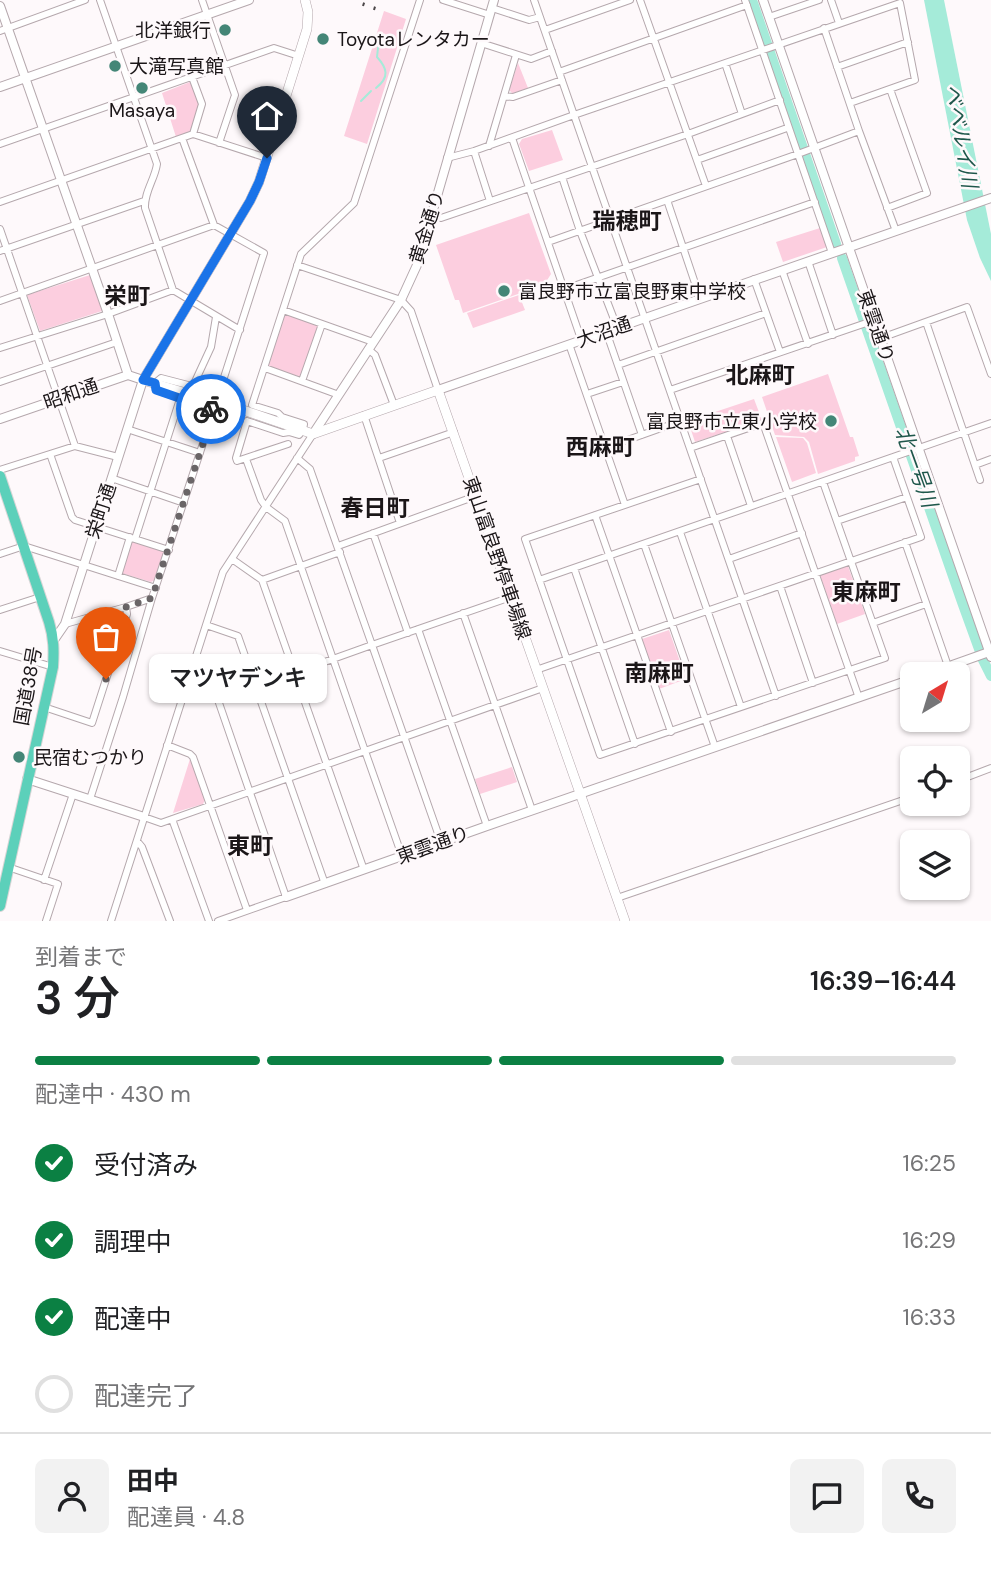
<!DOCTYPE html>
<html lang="ja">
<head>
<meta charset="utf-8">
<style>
	:root { --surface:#fff; --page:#f2f2f2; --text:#202124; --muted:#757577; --line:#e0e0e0; --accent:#0b8043 }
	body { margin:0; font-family:"DM Sans","Noto Sans JP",sans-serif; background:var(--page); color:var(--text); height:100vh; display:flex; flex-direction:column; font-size:26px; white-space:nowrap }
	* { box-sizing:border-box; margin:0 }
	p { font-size:23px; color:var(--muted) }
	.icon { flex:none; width:38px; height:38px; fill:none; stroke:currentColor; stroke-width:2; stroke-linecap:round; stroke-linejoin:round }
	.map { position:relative; height:921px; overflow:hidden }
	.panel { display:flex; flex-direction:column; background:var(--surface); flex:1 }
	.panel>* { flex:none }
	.needle { width:46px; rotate:38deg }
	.buttons { position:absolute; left:900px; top:662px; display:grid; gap:14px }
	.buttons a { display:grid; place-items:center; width:70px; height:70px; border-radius:10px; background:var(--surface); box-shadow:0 2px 5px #0004; font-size:35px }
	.pin { position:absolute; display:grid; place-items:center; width:60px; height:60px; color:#fff; margin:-72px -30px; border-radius:50% 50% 50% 0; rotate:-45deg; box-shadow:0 0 7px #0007 }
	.pin .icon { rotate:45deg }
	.courier { position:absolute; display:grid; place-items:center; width:70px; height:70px; margin:-35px; border:5px solid #1a73e8; border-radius:50%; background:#fff; color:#222; box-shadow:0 2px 9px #0007 }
	.bubble { position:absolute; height:49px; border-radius:10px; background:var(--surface); box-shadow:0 2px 5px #0004; font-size:23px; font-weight:600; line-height:49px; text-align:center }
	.head em { font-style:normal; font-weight:600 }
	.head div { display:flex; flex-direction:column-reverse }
	.head { display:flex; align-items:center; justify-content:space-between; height:119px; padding:0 35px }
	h1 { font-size:46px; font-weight:600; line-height:52px }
	.bar { display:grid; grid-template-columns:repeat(4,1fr); gap:10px 7px; align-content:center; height:84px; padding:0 35px }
	.bar i { height:9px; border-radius:5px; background:var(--line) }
	.bar .active { background:var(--accent) }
	.bar p { grid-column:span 4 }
	.line { display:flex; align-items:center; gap:18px; padding:0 35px; border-top:2px solid var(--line) }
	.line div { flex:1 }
	.round { display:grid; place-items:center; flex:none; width:74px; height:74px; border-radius:10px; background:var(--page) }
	ol { padding:0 35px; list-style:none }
	li { display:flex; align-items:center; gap:21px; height:77px }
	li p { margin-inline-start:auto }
	li .icon { padding:7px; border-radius:50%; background:var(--accent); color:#fff; stroke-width:4 }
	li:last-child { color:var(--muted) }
	li i { width:38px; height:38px; border:4px solid var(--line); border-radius:50% }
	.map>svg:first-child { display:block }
</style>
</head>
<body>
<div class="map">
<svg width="991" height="921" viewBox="0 0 991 921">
	<rect width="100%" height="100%" fill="#fef9fb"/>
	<path fill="#fccedf" d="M384,11L406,19L367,144L344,136Z
		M518,63L528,88L513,94L509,90Z
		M190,82L192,83L199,104L192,131L176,137L162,93Z
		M552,130L563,160L529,171L519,144L522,139Z
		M529,213L551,274L544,285L463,313L459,300H455L436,245Z
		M820,228L827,247L783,262L776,242Z
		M90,275L102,311L40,331L27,295Z
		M519,295L525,310L473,328L467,313Z
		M285,314L318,325L300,377L268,366Z
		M828,374L850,437H853L859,456L855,457V461L818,474L809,442L804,437L775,435L762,397Z
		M754,399L762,420L695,442L688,421Z
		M776,437L803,438L807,443L816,473L792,482Z
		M131,540L166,552L157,579L151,582L121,573Z
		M848,566L865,614L837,624L820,575Z
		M669,630L686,679L659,689L642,639Z
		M190,759L205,800L203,804L173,813Z
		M512,767L517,782L480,794L475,779Z"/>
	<path fill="#a5ebd9" d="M924,0H944L991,234V281L980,258L967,220Z"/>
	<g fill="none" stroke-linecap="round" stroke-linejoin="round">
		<path stroke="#a5ebd9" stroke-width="2" d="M376,88C390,77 387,68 377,57L378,48L383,42
			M361,101L371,91"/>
		<path stroke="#a5ebd9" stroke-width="10" d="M752,0L836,244
			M842,258L962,602L983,660L991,676"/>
		<path stroke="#dcd7d9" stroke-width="9" stroke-dasharray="9 4.5" stroke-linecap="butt" d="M222,404L243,410"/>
		<g stroke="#b5a8ad" stroke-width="8">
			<path id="minor" d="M100,0L157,164C155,179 144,192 145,208L173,290
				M202,0L235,95L219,143
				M443,0L490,15
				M534,0L776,696
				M640,0L706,186
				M745,0L832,253
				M831,0L839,23
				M492,8L529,20L540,17
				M769,17L819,0
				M545,30L630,0
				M0,31L85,0
				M481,43L531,59L552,51
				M725,63L742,114
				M837,67L908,42
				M559,72L747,5
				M192,77L202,104L193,134
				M504,96L513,97L562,80
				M859,131L896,231
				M182,138L214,225
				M512,138L581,339
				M0,144L274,48L299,56
				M489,146L516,55
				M474,151L490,201
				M447,158L474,151L574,115L900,3L915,80L850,103
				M697,160L787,128
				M562,177L580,231L617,327
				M667,200L700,298
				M0,202L193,134L267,158
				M887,208L927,193L890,89
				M432,215L441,218L688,134L780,100
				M0,229L75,446
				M548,242L798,154L859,131L824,28
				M0,251L144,201
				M808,261L833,335
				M297,265L401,300L411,311L438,390
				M782,270L808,344
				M754,279L780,352
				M565,289L815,202
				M0,301L214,225L264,253L219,393L161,378L155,383L156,390L214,410L152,598L123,697L90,799
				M283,310L373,342
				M926,322L980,480
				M606,331L642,435
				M881,338L967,307L991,374
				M569,344L625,505
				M0,348L108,314L173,290L240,330
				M368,349L375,355L394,405
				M618,365L766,313
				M265,368L339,395
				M302,381L322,324
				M0,382L117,342
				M193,386L211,347L216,317
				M670,390L875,320
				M587,394L623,382
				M364,415L400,523
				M127,429L200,453
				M727,436L751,506
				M288,444L237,461L236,458L247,421L283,433L289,432L299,435L303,430L304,424L282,417L278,413L252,405L301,254L354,203L420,0
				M605,448L681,421
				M690,448L763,423L859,698
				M50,454L72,517L75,520L169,550
				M379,458L454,432
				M975,465L991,459
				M0,470L75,446L118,457
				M111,478L184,503
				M701,479L525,539L600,755L885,658L823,482
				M595,515L671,732
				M837,521L907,497
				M680,532L741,707
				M373,533L408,633
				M135,539L180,399
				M905,542L948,666
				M644,544L715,747
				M338,546L476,496
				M0,554L24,546L156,588
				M232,559L262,580L364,870
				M729,559L802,533
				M574,568L635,744
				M118,576L130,537
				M262,580L340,552
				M539,580L991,423
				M780,586L813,683
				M0,610L40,597
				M463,613L532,810
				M873,623L926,604
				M65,624L126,607L152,598
				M206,625L238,636L325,884
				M418,629L487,826
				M0,651L53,667
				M536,670L921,537L893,457
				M184,690L218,700L372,645L310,469L297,458
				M44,707L92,723L127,614L126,607
				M167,745L190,754L193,757L247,910
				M957,781L991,768
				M144,817L161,823L365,751L285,521L266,507L261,500L246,459
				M172,819L209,921
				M137,841L142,847L170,921
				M441,842L372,645L511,597
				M402,856L365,751L543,688
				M8,867L58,884L46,921
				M44,880L73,794
				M617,898L912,797
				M111,921L223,572L313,434
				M218,921L286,897L218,700"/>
		</g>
		<g stroke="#b5a8ad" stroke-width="10">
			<path id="tertiary" d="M763,0L991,657
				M0,6L108,314L128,375
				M0,87L249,0
				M438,390L991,198
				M0,419L128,375L143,380L65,624L54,640
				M313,434L401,300L417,265L494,0
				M927,674L989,652
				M27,779L144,817
				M286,897L487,826L912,679"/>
		</g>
		<g stroke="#b5a8ad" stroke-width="10">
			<path id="secondary" d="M222,404L143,380L250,201L259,182L307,29L308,12L305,0
				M243,410L313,434L438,390L625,921"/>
		</g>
		<g stroke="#d6d5d5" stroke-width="12">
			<path id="trunk" d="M0,476L49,622C54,638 54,651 53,667L0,906"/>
		</g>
		<use href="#minor" stroke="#fff" stroke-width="6"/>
		<use href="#tertiary" stroke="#fff" stroke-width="8"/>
		<use href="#secondary" stroke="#fff" stroke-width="9"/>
		<use href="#trunk" stroke="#5cd0ba" stroke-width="10"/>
		<path stroke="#4c4749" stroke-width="2" stroke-dasharray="3.5 7" stroke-linecap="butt" d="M363,6L365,0
			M374,10L377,0"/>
	</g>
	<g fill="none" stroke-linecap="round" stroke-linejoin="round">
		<path stroke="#6a6567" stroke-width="7" stroke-dasharray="0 12.6" d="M106,679L127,614L126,607L152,598L214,410L211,409"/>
		<path stroke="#1a73e8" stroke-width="9" d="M211,409L156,390L155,383L143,380L250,201L259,182L267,158"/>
	</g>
	<g fill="#448677" stroke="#fef9fb" stroke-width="2.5">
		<circle cx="225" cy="30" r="7"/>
		<circle cx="323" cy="39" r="7"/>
		<circle cx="115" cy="66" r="7"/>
		<circle cx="142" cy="88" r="7"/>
		<circle cx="504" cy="291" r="7"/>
		<circle cx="831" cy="421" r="7"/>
		<circle cx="19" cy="757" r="7"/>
	</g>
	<g text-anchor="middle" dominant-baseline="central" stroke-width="5" stroke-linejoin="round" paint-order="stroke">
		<g font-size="19" fill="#1b1618" stroke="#fef9fb" text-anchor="start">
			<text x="211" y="30" text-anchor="end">北洋銀行</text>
			<text x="337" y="39">Toyotaレンタカー</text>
			<text x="129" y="66">大滝写真館</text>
			<text x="142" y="110" text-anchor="middle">Masaya</text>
			<text x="518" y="291">富良野市立富良野東中学校</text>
			<text x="817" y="421" text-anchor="end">富良野市立東小学校</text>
			<text x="33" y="757">民宿むつかり</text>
		</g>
		<g font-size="19" fill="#1b1618" stroke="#fef9fb">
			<text transform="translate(427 227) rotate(-73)">黄金通り</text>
			<text transform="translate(876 326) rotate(71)">東雲通り</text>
			<text transform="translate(604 332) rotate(-19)">大沼通</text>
			<text transform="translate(71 394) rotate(-19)">昭和通</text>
			<text transform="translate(101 511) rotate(-72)">栄町通</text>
			<text transform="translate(497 558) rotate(71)">東山富良野停車場線</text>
			<text transform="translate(28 686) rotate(-80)">国道38号</text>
			<text transform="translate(433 845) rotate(-20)">東雲通り</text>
		</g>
		<g font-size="21" font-style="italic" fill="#1e574b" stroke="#fef9fb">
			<text transform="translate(961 136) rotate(80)">ベベルイ川</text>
			<text transform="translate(916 467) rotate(70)">北一号川</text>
		</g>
		<g font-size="23" font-weight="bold" fill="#1b1618" stroke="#fef9fb">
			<text x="627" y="221">瑞穂町</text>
			<text x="127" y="296">栄町</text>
			<text x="760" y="375">北麻町</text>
			<text x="600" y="447">西麻町</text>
			<text x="375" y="508">春日町</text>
			<text x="866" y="592">東麻町</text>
			<text x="659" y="673">南麻町</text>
			<text x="250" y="846">東町</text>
		</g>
	</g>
</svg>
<div class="buttons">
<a><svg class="needle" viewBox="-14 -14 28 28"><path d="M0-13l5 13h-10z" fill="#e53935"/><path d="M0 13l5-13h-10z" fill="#757577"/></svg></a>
<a><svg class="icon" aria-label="locate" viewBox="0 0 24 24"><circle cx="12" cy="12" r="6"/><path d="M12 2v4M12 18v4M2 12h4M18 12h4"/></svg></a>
<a><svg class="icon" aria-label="layers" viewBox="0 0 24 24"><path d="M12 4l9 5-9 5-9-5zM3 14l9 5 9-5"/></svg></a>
</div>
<div class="pin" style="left:106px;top:679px;background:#ea580c"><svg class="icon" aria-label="bag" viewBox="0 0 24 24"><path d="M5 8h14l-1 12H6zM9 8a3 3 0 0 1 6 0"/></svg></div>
<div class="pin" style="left:267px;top:158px;background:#1f2937"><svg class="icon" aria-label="home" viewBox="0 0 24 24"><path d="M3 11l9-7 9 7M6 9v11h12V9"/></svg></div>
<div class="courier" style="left:211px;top:409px"><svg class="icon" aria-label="bike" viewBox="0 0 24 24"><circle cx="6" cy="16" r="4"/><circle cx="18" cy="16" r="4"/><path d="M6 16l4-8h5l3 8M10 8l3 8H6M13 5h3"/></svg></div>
<div class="bubble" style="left:149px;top:654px;width:178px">マツヤデンキ</div>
</div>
<section class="panel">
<div class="head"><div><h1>3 分</h1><p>到着まで</p></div><em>16:39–16:44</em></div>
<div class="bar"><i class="active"></i><i class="active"></i><i class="active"></i><i></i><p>配達中 · 430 m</p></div>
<ol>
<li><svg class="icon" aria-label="check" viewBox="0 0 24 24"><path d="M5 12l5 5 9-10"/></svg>受付済み<p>16:25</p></li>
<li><svg class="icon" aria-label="check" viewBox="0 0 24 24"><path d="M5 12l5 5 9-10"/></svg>調理中<p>16:29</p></li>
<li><svg class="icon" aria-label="check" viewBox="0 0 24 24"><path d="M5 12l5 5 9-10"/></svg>配達中<p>16:33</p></li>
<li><i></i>配達完了</li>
</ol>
<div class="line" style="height:126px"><a class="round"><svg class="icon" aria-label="person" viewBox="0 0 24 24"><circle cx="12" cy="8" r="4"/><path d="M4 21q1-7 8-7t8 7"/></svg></a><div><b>田中</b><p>配達員 · 4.8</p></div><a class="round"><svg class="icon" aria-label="chat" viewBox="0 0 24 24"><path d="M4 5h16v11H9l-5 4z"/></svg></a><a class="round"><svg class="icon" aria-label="phone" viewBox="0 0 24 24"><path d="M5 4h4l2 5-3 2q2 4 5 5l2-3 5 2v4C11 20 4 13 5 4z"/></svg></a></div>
</section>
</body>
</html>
